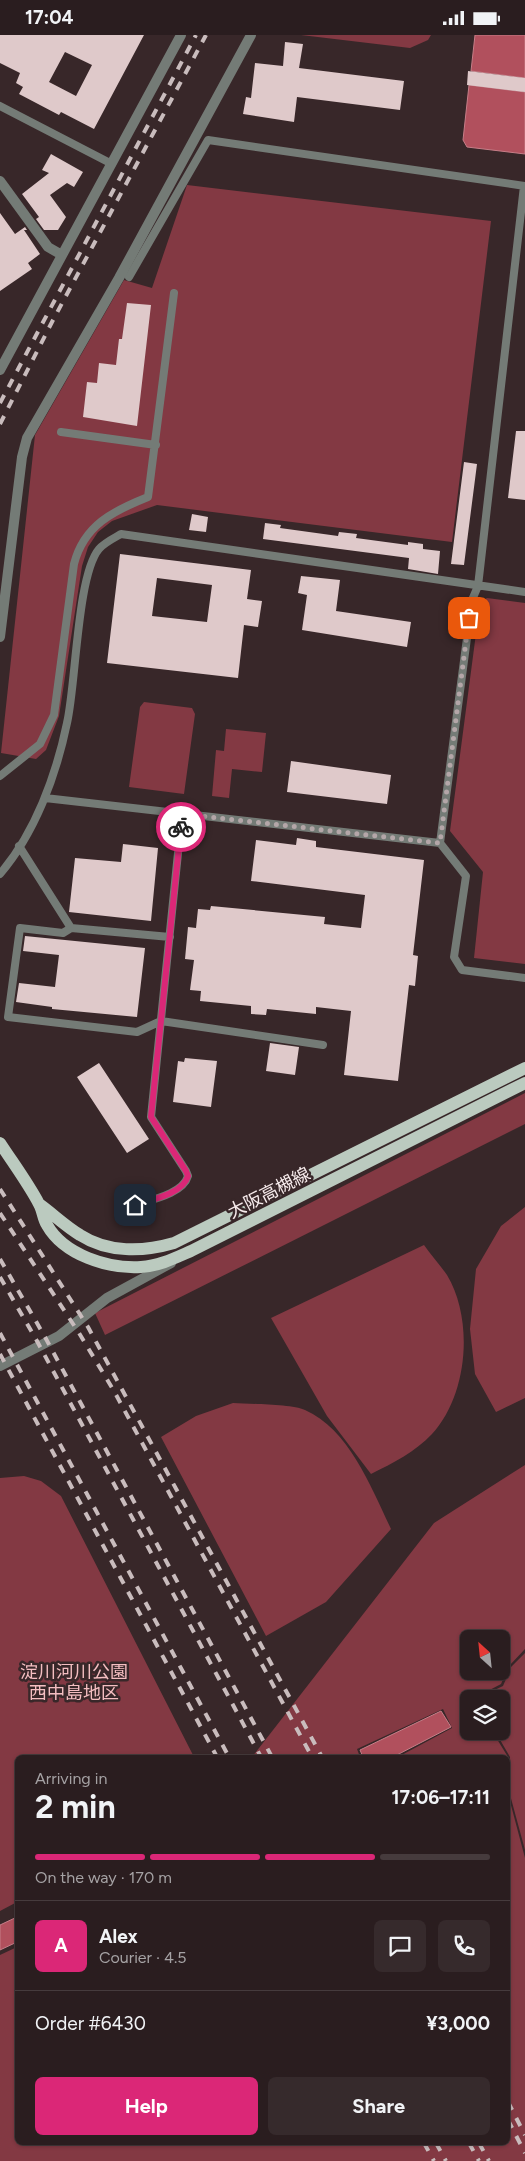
<!DOCTYPE html>
<html lang="en">
<head>
<meta charset="utf-8">
<style>
	:root { --surface:#2a1d1f; --page:#362a2c; --text:#f1f3f6; --muted:#a5a2a4; --line:#463b3d; --accent:#db2777 }
	body { margin:0; font-family:Figtree,"Noto Sans JP",sans-serif; background:var(--page); color:var(--text); height:100vh; display:flex; flex-direction:column; font-size:19px; white-space:nowrap }
	* { box-sizing:border-box; margin:0 }
	p { font-size:16px; color:var(--muted) }
	.icon { flex:none; width:28px; height:28px; fill:none; stroke:currentColor; stroke-width:2; stroke-linecap:round; stroke-linejoin:round }
	.map { position:relative; flex:1; overflow:hidden }
	.panel { position:absolute; left:15px; top:1720px; width:495px; height:390px; display:flex; flex-direction:column; background:var(--surface); border-radius:8px; box-shadow:0 1px 4px #0004,0 0 0 1px var(--line) }
	.panel>* { flex:none }
	.needle { width:32px; rotate:333deg }
	.controls { position:absolute; left:460px; top:1595px; display:grid; gap:10px }
	.controls a { display:grid; place-items:center; width:50px; height:50px; border-radius:8px; background:var(--surface); box-shadow:0 1px 4px #0004,0 0 0 1px var(--line); font-size:25px }
	.pin { position:absolute; display:grid; place-items:center; width:42px; height:42px; color:#fff; margin:-21px; border-radius:10px; box-shadow:0 2px 8px #0006 }
	.courier { position:absolute; display:grid; place-items:center; width:50px; height:50px; margin:-25px; border:4px solid #db2777; border-radius:50%; background:#fff; color:#222; box-shadow:0 1px 6px #0007 }
	.headline em { font-style:normal; font-weight:700 }
	.headline div { display:flex; flex-direction:column-reverse }
	.headline { display:flex; align-items:center; justify-content:space-between; height:85px; padding:0 20px }
	h1 { font-size:32px; font-weight:700; line-height:38px }
	.bar { display:grid; grid-template-columns:repeat(4,1fr); gap:8px 5px; align-content:center; height:60px; padding:0 20px }
	.bar i { height:6px; border-radius:4px; background:var(--line) }
	.bar .active { background:var(--accent) }
	.bar p { grid-column:span 4 }
	.line { display:flex; align-items:center; gap:12px; padding:0 20px; border-top:1px solid var(--line) }
	.line div { flex:1 }
	.round { display:grid; place-items:center; flex:none; width:52px; height:52px; border-radius:8px; background:var(--page) }
	.button { display:flex; gap:10px; margin-top:auto; padding:10px 20px }
	.button a { flex:1; height:58px; border-radius:8px; background:var(--accent); color:#fff; font-size:20px; font-weight:700; line-height:58px; text-align:center }
	.button a+a { background:var(--page); color:var(--text) }
	.status { display:flex; justify-content:space-between; align-items:center; height:35px; padding:0 25px; background:var(--surface); direction:ltr }
	.status svg { height:14px; fill:currentColor }
	.map>svg:first-child { display:block }
</style>
</head>
<body>
<div class="status"><b>17:04</b><svg viewBox="0 0 49 12"><path d="M0 12V9h3v3zM5 12V6h3v6zM10 12V3h3v9zM15 12V0h3v12zM26 1h20v11H26zM47 4h2v5h-2z"/></svg></div>
<div class="map">
<svg width="525" height="2126" viewBox="0 0 525 2126">
	<rect width="100%" height="100%" fill="#382729"/>
	<path fill="#833943" fill-rule="evenodd" d="M301,0H431L428,5L410,13Z
		M187,150L491,186L452,507L157,470L112,486L98,497L88,512L82,531L59,681L46,715L36,724L1,718L35,400L124,245L152,253Z
		M487,563L525,568V929L474,923L483,837L450,796L480,568Z
		M144,667L192,673L195,679L184,759L129,752L140,672Z
		M226,694L266,698L262,737L232,734L229,763L212,761L216,715L224,716Z
		M525,1058V1089L105,1300L95,1278Z
		M525,1172V1363L496,1377L475,1339L470,1294L476,1234L501,1191Z
		M424,1210C431,1220 440,1230 447,1240C474,1285 468,1360 432,1399C415,1417 393,1428 371,1439L327,1381L271,1283Z
		M233,1368C251,1369 291,1369 305,1375C349,1394 372,1454 391,1494L326,1567L266,1601L161,1402L196,1381Z
		M525,1430V1614L509,1631L501,1649L482,1659L480,1664H469V1696H492L508,1722V1734V1722H398L452,1693L443,1674L357,1714L360,1722H347L345,1720L340,1722H252L434,1488ZM469,1604H501V1636H469Z
		M24,1441L41,1446L61,1461L194,1722H18L17,1867L0,1876V1443Z
		M525,1618V1815L509,1756L510,1722L495,1696H501V1664H483L484,1660L503,1651L511,1632Z
		M508,1759L525,1823V2126H0V1920L17,1912L18,2108H508Z"/>
	<path fill="#b1505d" stroke="#c67e88" d="M475,0H525V43L471,36Z
		M469,50L525,57V119L467,112L463,105Z
		M441,1676L451,1692L393,1722H363L360,1715Z
		M17,1882V1907L0,1915V1890Z"/>
	<path fill="#dfc9ca" fill-rule="evenodd" d="M0,0H144L94,94L61,77L59,80L19,59L23,52L16,48L20,38L0,28ZM65,17L92,30L76,61L49,47Z
		M285,7L303,9L299,33L404,46L400,75L297,62L294,87L243,79L246,62L251,63L255,28L283,31Z
		M468,36L525,43V57L467,50Z
		M51,119L83,137L74,152L67,148L50,160L66,182L58,195H44L36,184L39,182L22,159L49,138L42,135Z
		M0,178L15,199L25,192L27,195H24L40,219L28,228L32,234L0,256Z
		M127,268L151,270L137,391L83,382L87,347L97,348L99,328L116,330L119,304H122Z
		M516,396H525V465L508,463Z
		M464,427L477,429L464,530L451,529Z
		M192,479L208,482L206,497L189,495Z
		M265,488L281,490L280,493L338,501L339,497L357,499L356,503L408,510V507L423,509V514L440,516L438,539L408,534L409,523L263,504Z
		M120,519L251,535L247,564L262,566L258,592L244,590L238,643L107,628ZM157,543L212,550L207,587L152,581Z
		M301,541L340,545L336,576L411,587L407,612L302,595L307,560L298,558Z
		M291,726L391,740L387,769L287,757Z
		M297,803L316,806V812L424,825L413,920L418,921L415,951L409,950L398,1046L344,1040L351,976L316,972V979L267,974L266,980L251,979V971L200,966L201,956L190,955L194,925L185,924L188,892L196,893L198,874L210,875L211,871L325,882L324,889L361,893L365,860L251,846L256,805L296,810Z
		M123,809L158,813L151,886L69,877L75,823L121,827Z
		M25,901L145,913L137,982L52,974V972L16,967L19,948L55,952L59,920L23,916Z
		M270,1008L299,1012L295,1040L266,1036Z
		M185,1023L217,1026L211,1072L173,1067L178,1026L184,1027Z
		M99,1028L149,1104L127,1118L77,1042Z"/>
	<g fill="none" stroke-linecap="round" stroke-linejoin="round">
		<path stroke="#747b76" stroke-width="8" d="M0,71L112,129
			M524,151L478,551L472,565L440,808L466,841L454,922L462,935L525,943
			M129,242L208,105L525,151
			M61,397L156,410
			M0,741L40,709L54,680L74,529C84,490 113,476 148,462L174,258
			M45,763L440,808
			M19,811L71,893
			M0,839C35,798 56,741 67,688C76,650 77,540 99,514C104,508 114,503 121,499L525,557
			M170,902L71,893L63,898L20,893L8,982L137,997L161,986L323,1010
			M135,1170C150,1165 183,1159 188,1141L186,1136L151,1082L182,779"/>
		<path stroke="#747b76" stroke-width="10" d="M0,146L48,212L62,220
			M0,335L181,0
			M0,602L22,422L27,403L119,243L251,0
			M0,1331L59,1301L107,1263L171,1228"/>
		<path stroke="#bbcabf" stroke-width="12" d="M0,1108C13,1128 28,1148 39,1169C43,1176 43,1184 47,1190C64,1220 108,1234 141,1232C159,1231 175,1223 191,1216L525,1048
			M39,1169C53,1179 65,1191 80,1200C108,1218 143,1217 174,1208L525,1033"/>
		<path stroke="#c9bcbd" stroke-width="4" stroke-dasharray="9 9" stroke-linecap="butt" d="M0,368L196,0
			M0,389L52,287L206,0
			M0,1154L88,1292L322,1722
			M0,1178L79,1298L114,1356L312,1722
			M0,1224L45,1302L272,1722
			M0,1242L37,1306L261,1722
			M0,1298L229,1722
			M0,1319L217,1722
			M508,2067L525,2100
			M508,2085L525,2118
			M424,2108L434,2126
			M436,2108L446,2126
			M469,2108L479,2126
			M479,2108L489,2126"/>
	</g>
	<g fill="none" stroke-linecap="round" stroke-linejoin="round">
		<path stroke="#b4a6a8" stroke-width="5" stroke-dasharray="0 9" d="M181,792L182,779L440,808L469,583"/>
		<path stroke="#db2777" stroke-width="6" d="M135,1170C150,1165 183,1159 188,1141L186,1136L151,1082L181,792"/>
	</g>
	<g text-anchor="middle" dominant-baseline="central" stroke-width="5" stroke-linejoin="round" paint-order="stroke">
		<g font-size="18" fill="#f7ebec" stroke="#382729">
			<text transform="translate(269 1158) rotate(-27)">大阪高槻線</text>
		</g>
		<g font-size="18" fill="#f4bec1" stroke="#382729">
			<text x="74" y="1637">淀川河川公園<tspan x="74" dy="21">西中島地区</tspan></text>
		</g>
	</g>
</svg>
<div class="controls">
<a><svg class="needle" viewBox="-14 -14 28 28"><path d="M0-13l5 13h-10z" fill="#e53935"/><path d="M0 13l5-13h-10z" fill="#a5a2a4"/></svg></a>
<a><svg class="icon" aria-label="layers" viewBox="0 0 24 24"><path d="M12 4l9 5-9 5-9-5zM3 14l9 5 9-5"/></svg></a>
</div>
<div class="pin" style="left:469px;top:583px;background:#ea580c"><svg class="icon" aria-label="bag" viewBox="0 0 24 24"><path d="M5 8h14l-1 12H6zM9 8a3 3 0 0 1 6 0"/></svg></div>
<div class="pin" style="left:135px;top:1170px;background:#1f2937"><svg class="icon" aria-label="home" viewBox="0 0 24 24"><path d="M3 11l9-7 9 7M6 9v11h12V9"/></svg></div>
<div class="courier" style="left:181px;top:792px"><svg class="icon" aria-label="bike" viewBox="0 0 24 24"><circle cx="6" cy="16" r="4"/><circle cx="18" cy="16" r="4"/><path d="M6 16l4-8h5l3 8M10 8l3 8H6M13 5h3"/></svg></div>
<section class="panel">
<div class="headline"><div><h1>2 min</h1><p>Arriving in</p></div><em>17:06–17:11</em></div>
<div class="bar"><i class="active"></i><i class="active"></i><i class="active"></i><i></i><p>On the way · 170 m</p></div>
<div class="line" style="height:90px"><b class="round" style="background:var(--accent);color:#fff">A</b><div><b>Alex</b><p>Courier · 4.5</p></div><a class="round"><svg class="icon" aria-label="chat" viewBox="0 0 24 24"><path d="M4 5h16v11H9l-5 4z"/></svg></a><a class="round"><svg class="icon" aria-label="phone" viewBox="0 0 24 24"><path d="M5 4h4l2 5-3 2q2 4 5 5l2-3 5 2v4C11 20 4 13 5 4z"/></svg></a></div>
<div class="line" style="height:65px"><div>Order #6430</div><b>¥3,000</b></div>
<div class="button"><a>Help</a><a>Share</a></div>
</section>
</div>
</body>
</html>
